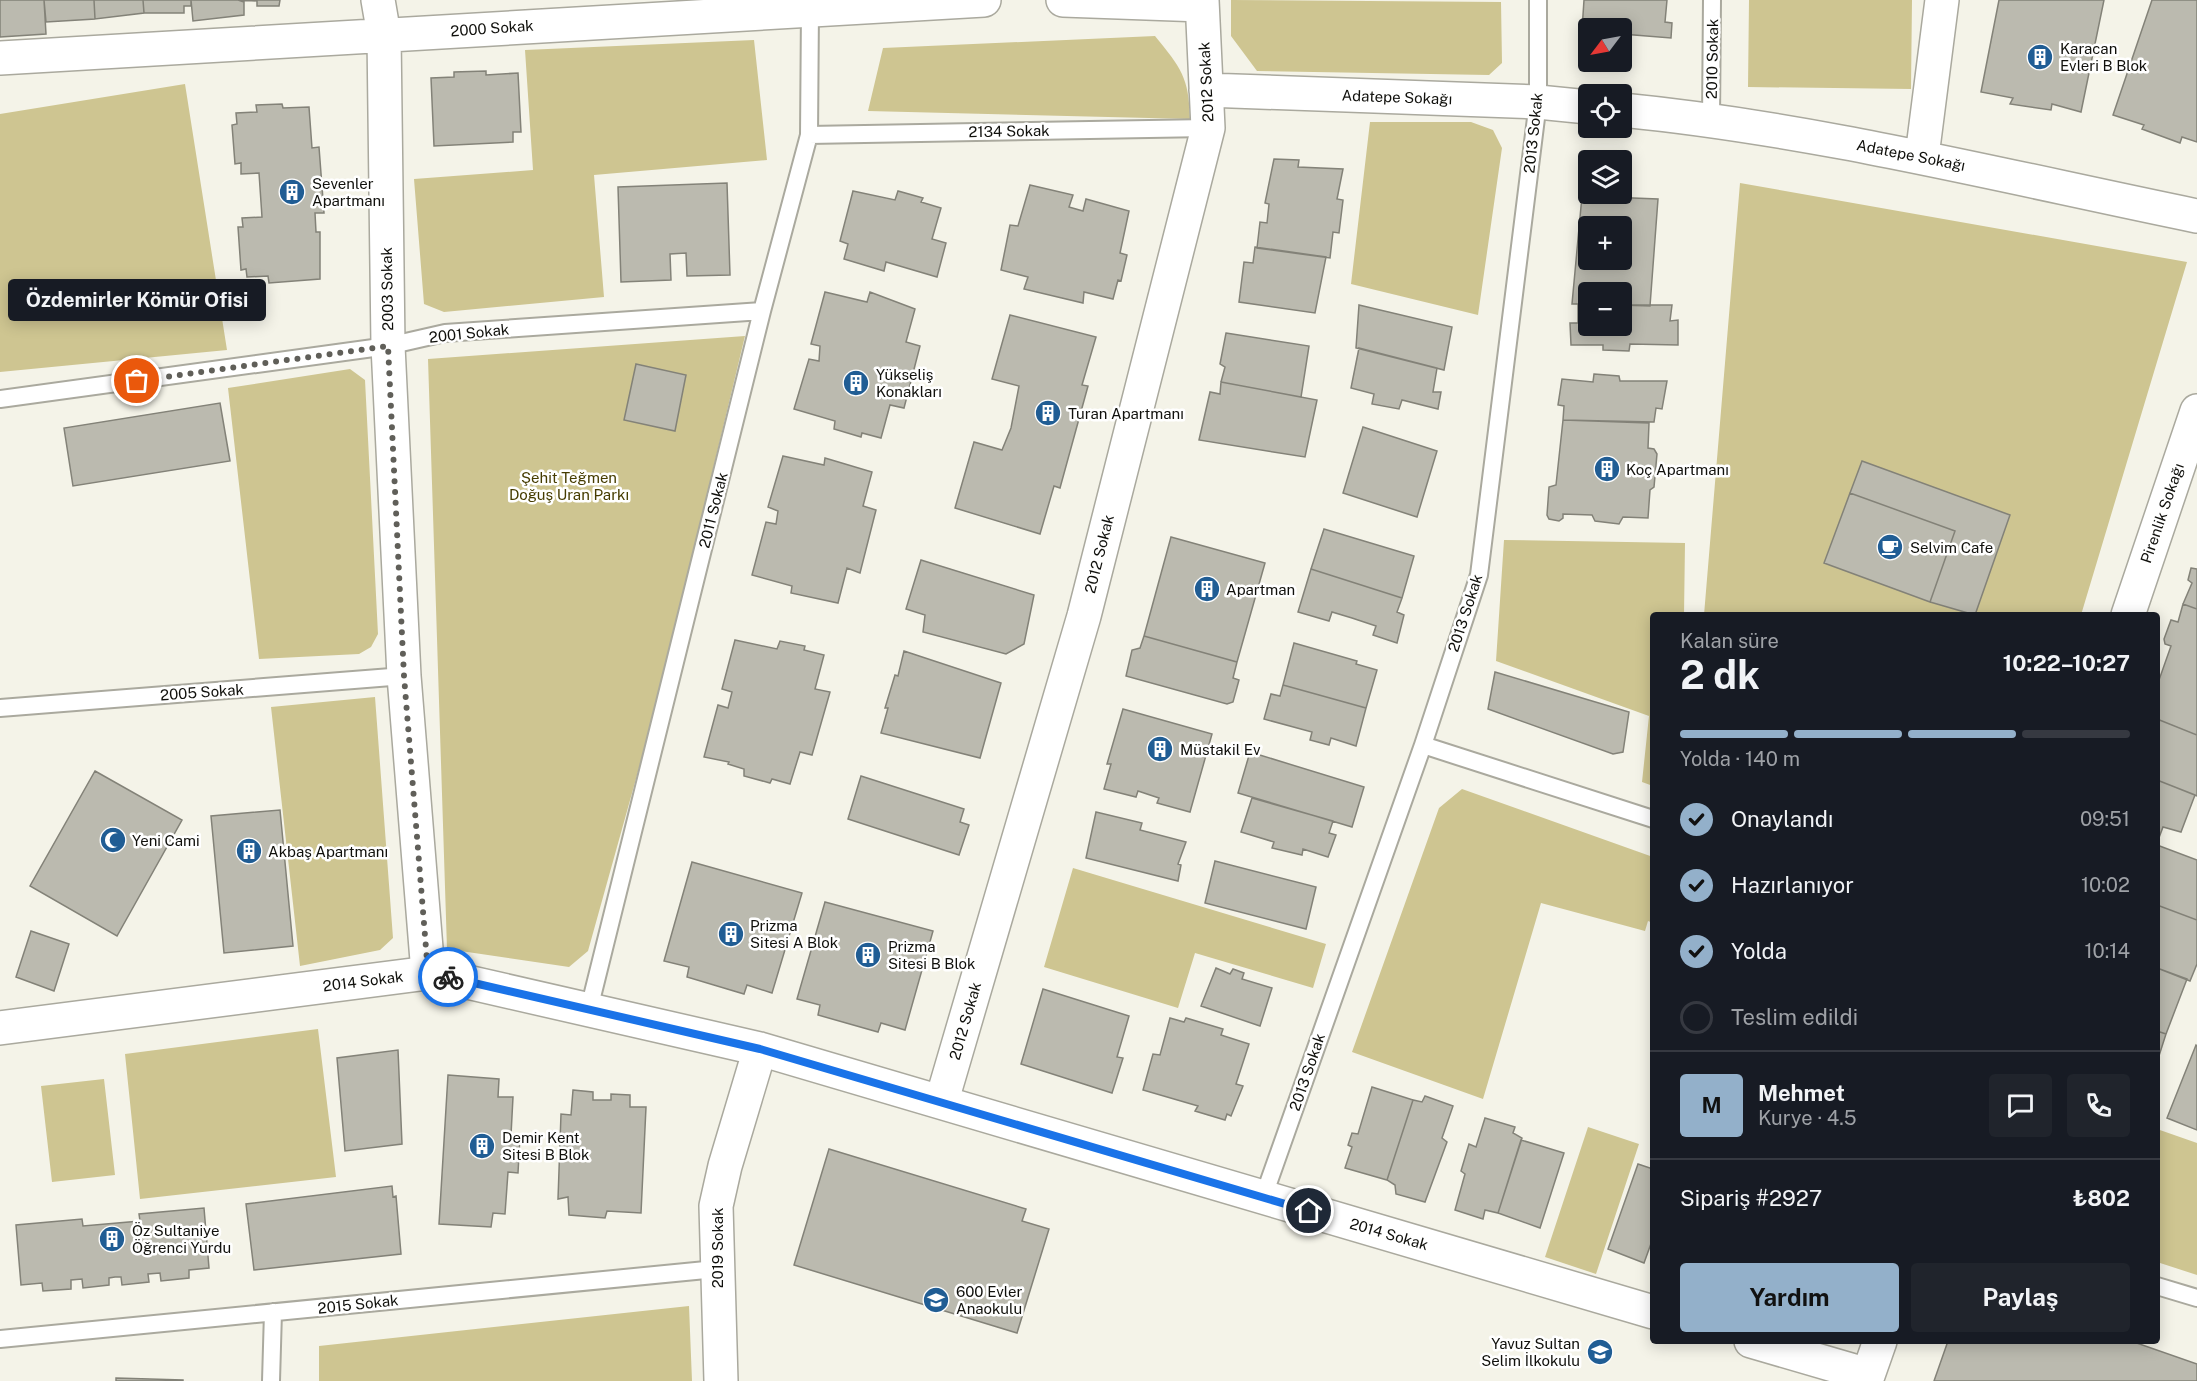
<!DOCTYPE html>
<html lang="tr">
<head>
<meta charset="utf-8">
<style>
	:root { --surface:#171b24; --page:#20242c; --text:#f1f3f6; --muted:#9ea1a6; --line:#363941; --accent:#93b0ca }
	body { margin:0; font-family:"Public Sans",sans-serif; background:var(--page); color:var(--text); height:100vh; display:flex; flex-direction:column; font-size:22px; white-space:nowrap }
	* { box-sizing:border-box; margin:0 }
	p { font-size:20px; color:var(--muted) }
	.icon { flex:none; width:33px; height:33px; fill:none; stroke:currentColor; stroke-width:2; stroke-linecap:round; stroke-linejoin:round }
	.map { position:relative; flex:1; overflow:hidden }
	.sheet { position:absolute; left:1650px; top:612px; width:510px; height:732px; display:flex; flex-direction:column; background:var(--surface); border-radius:6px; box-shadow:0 3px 15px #0003 }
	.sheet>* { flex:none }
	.needle { width:39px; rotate:238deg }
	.buttons { position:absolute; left:1578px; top:18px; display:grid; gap:12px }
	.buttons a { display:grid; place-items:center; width:54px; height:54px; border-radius:6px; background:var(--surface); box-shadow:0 3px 15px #0003; font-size:30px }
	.pin { position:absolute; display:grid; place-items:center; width:51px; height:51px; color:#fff; margin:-26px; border:3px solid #fff; border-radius:50%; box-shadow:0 2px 6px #0007 }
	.courier { position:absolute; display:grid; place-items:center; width:60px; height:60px; margin:-30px; border:4px solid #1a73e8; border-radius:50%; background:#fff; color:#222; box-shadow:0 2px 8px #0007 }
	.bubble { position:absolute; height:42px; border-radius:6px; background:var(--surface); box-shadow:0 3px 15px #0003; font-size:20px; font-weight:700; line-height:42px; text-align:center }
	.head em { font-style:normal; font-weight:700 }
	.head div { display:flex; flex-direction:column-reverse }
	.head { display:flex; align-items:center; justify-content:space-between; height:102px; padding:0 30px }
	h1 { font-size:39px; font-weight:700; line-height:45px }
	.bar { display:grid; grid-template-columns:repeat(4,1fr); gap:9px 6px; align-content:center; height:72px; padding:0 30px }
	.bar i { height:8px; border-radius:4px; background:var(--line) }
	.bar .active { background:var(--accent) }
	.bar p { grid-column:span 4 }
	.line { display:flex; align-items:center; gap:15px; padding:0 30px; border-top:2px solid var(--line) }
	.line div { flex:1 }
	.round { display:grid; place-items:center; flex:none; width:63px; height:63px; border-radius:6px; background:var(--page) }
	ol { padding:0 30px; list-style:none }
	li { display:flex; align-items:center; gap:18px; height:66px }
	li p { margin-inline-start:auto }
	li .icon { padding:6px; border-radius:50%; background:var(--accent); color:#111; stroke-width:4 }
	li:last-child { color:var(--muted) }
	li i { width:33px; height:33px; border:3px solid var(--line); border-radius:50% }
	.primary-button { display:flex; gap:12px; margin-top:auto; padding:12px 30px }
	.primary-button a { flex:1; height:69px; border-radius:6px; background:var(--accent); color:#111; font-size:24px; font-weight:700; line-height:69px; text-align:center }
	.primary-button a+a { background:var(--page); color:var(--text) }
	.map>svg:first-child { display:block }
</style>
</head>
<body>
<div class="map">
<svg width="2197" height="1381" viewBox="0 0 2197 1381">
	<rect width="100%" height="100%" fill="#f4f3e8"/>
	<path fill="#cec591" d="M1231,0L1501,2L1502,63L1489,75L1257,71L1231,36Z
		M1749,0H1912L1911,89L1748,87Z
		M1155,36C1181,68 1189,77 1190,119L868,111L883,48Z
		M754,40L767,160L594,175L604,297L444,312L424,304L414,179L533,170L525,50Z
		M185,84L227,350L0,372V114Z
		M1370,122H1471L1493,130L1502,148L1478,315L1351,284Z
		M1740,183L2187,262L2081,615H1704Z
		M745,336L656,707L588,951L569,967L447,949L428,359Z
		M350,369L365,380L378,634L371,647L359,654L259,659L228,388Z
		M1504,540L1685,543L1684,615H1653V786L1642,782L1649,716L1496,661Z
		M375,697L393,938L380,950L300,966L271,707Z
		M1462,789L1653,857V923L1648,921L1645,931L1541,903L1483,1099L1352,1052L1439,808Z
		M1073,868L1326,944L1313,988L1195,953L1178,1008L1044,967Z
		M318,1029L336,1177L140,1199L125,1054Z
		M104,1079L115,1175L52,1182L41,1086Z
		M1588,1127L1639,1144L1596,1274L1545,1257Z
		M2157,1129L2197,1143V1275L2157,1262Z
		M689,1306L692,1381H319V1346Z"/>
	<path fill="#bbbaaf" stroke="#838278" stroke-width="1.5" fill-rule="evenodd" d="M0,0H44L46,34L0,37Z
		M44,0H94L95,19L46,22Z
		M94,0H143L144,13L95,19Z
		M143,0H191V6H184V13H144Z
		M191,0H238L244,2V15L193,21Z
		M238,0H280L279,6H257V1Z
		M1584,0H1667L1665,22L1672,23L1671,38L1622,34V28L1582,30Z
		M1999,0H2104L2081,112L2052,104L2051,110L2010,104L2013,98L1981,92Z
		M2152,0H2197V142L2182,137L2180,143L2142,129L2144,125L2113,115Z
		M486,71V75L518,73L521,132H513V142L434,146L431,78L454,77V72Z
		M282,104L283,108L309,107L312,148L319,147L324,213H315L316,232H320V279L269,283L268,276L247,277L246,269L241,270L238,227H243L242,218L262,217L259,173L241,174V163L235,164L232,125L237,124L236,113L257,112L256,105Z
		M1274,159L1299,160L1298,167L1343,169L1337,199L1343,200L1339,233L1333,232L1330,258L1257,248L1260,222L1267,223L1269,204L1265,203Z
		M727,183L730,275L687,276L686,253L670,254L671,280L621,282L618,187Z
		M1030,185L1073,195L1069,207L1083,211L1086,199L1129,211L1120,253L1127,255L1121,281L1118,280L1113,299L1084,292L1083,303L1024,289L1028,277L1001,270L1010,225L1018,226Z
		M853,191L895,200L898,191L923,198L921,202L941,208L932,239L946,243L937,277L886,262L884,271L844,259L848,244L840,241Z
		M1582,196L1658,199L1650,306L1622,305V292H1588V304H1572ZM1588,226H1622V260H1588Z
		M1255,247L1326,257L1315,313L1239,302L1244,262L1253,263Z
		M825,292L867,302L870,292L915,309L906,342L920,346L904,408L890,405L881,438L862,433L861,437L834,429L835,421L794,409L809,359L819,361L820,346L811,344Z
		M1578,304H1588V326H1622V305H1672L1670,321L1678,320V345L1630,344L1629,351L1603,350V345H1571L1570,323H1578Z
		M1359,305L1452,327L1444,370L1356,348Z
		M1010,315L1096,337L1082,385L1088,386L1060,488L1054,486L1040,534L955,508L974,442L1002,450L1011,428L1019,386L992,379Z
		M1226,333L1309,346L1301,397L1221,382L1225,367L1220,364Z
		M1359,348L1437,368L1433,392H1441L1438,409L1402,400L1399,409L1372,404L1374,394L1351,388Z
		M636,364L686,375L675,431L624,420Z
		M1594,374L1619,376L1620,381H1667L1662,409L1656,408L1654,422L1563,420L1564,406L1558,405L1562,379L1593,382Z
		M1221,382L1317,400L1305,457L1199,440L1210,392L1220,394Z
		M220,403L230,461L73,486L64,428Z
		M1563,420L1649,423L1648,448L1654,449L1657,454L1654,487L1650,490L1648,518L1623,517L1619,524L1595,521L1592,515L1563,514V518L1559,521L1549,519L1547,515L1549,487L1556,485Z
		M1363,427L1437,451L1417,517L1343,493Z
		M783,456L824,465L825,458L872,472L863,506L876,510L860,573L847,568L838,603L791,593L792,586L752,575L766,522L776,524L778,511L768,507Z
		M1862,461L2010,515L1975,615L1930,602L1955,531L1850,493Z
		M1850,493L1955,531L1930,602L1824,563Z
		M1324,529L1414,556L1402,598L1311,569Z
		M1171,537L1265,563L1237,662L1144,636Z
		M921,560L1034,595L1024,644L1006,654L923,632L925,615L906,609Z
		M2191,568L2197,569V609L2183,604L2192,583L2188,580Z
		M1311,569L1402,598L1397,612L1404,615L1397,643L1373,635L1376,626L1352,618L1332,612L1329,621L1298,612Z
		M2183,604L2197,609V735L2157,719V679L2159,680L2171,646L2165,644L2164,639L2171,620L2178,622Z
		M1144,636L1237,662L1233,678L1239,680L1233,702L1227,704L1126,676L1132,650L1140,648Z
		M735,640L777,649L780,641L805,646L804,650L824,655L815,689L830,692L812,755L800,752L790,784L772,779L770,783L744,776V769L728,764L729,762L704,757L718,705L728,708L732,692L722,689Z
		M1294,643L1357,661L1356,664L1377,670L1366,708L1283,685Z
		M904,651L1001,683L980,758L881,733L888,708H885L895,675L898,676Z
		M1495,672L1629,712L1623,752L1613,754L1488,709Z
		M1283,685L1366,708L1356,746L1331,738L1329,745L1310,740L1312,732L1264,719L1271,694L1280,696Z
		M1123,709L1212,734L1190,812L1157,803L1159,798L1138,791L1136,797L1104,789L1111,764H1107Z
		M2157,719L2197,735V796L2157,780Z
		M1250,752L1364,787L1352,827L1238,793Z
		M95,771L182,820L117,936L30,886Z
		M861,776L964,809L960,822L969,825L959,855L848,819Z
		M2157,780L2195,795L2181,832L2163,827L2157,843Z
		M1252,798L1333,821L1329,833L1336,835L1328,857L1303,849L1302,855L1272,848L1274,842L1241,832Z
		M280,810L293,946L224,953L211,816Z
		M1096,812L1142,823L1140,830L1186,842L1178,864L1181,865L1178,881L1086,858Z
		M2157,845L2197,860V920L2157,905Z
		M1215,861L1316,887L1306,929L1205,903Z
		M692,862L802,893L772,993L747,985L744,994L687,977L689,967L664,961Z
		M825,902L933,931L905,1030L881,1023L878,1032L818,1015L820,1005L797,999Z
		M2157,905L2197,920V964L2190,981L2157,968Z
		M31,931L69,944L54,991L16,977Z
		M1216,968L1230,974L1233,969L1244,973L1242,979L1272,988L1260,1026L1201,1006Z
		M2157,968L2187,979L2166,1034L2157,1031Z
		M1043,989L1129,1016L1117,1057L1123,1058L1112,1093L1021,1064Z
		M1170,1018L1184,1022L1186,1018L1223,1029L1221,1035L1249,1044L1236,1084L1243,1086L1231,1116L1227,1114L1225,1120L1195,1111L1198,1106L1143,1090L1153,1054L1160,1055Z
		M2157,1031L2166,1034L2157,1062Z
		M2196,1045L2197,1046V1130L2167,1118Z
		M398,1050L402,1144L345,1151L337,1058Z
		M448,1075L499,1079L498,1097H513L511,1135L520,1136L518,1173L508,1172L505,1214L493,1213L491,1227L439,1224Z
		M1372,1087L1413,1100L1387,1180L1345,1168L1352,1147L1348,1145L1352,1133L1358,1134Z
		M573,1090L593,1092V1100H611V1094L630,1095V1107H646L641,1213L607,1211L605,1218L569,1215L568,1197L558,1199L561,1114L571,1115Z
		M1425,1096L1453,1106L1442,1138L1447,1142L1425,1202L1396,1194L1395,1185L1387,1180L1413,1100L1422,1102Z
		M1485,1118L1515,1127L1513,1133L1522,1138L1498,1213L1485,1210L1483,1219L1455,1210L1465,1174L1461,1171L1469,1144L1476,1147Z
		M1521,1140L1564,1153L1540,1228L1498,1213Z
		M829,1149L1026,1209L1022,1221L1049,1229L1017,1333L794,1265Z
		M1638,1164L1653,1169V1238L1644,1263L1608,1249Z
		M392,1186L393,1197L396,1196L401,1254L254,1270L246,1204Z
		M204,1208L209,1268L189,1270V1278L161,1281L160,1273L148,1274L149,1282L122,1285L121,1277H115L109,1278V1285L83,1288L82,1279L71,1280V1289L43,1291L42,1283L21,1285L16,1225L82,1219L83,1226L140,1221L139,1214Z
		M1948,1341H2131L2197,1364V1381H1934Z
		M116,1378L183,1380V1381H116Z"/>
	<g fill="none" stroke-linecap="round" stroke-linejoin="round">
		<g stroke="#aaa99e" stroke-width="20">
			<path id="lane" d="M1711,119L1712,0
				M809,135L1208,128
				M0,399L388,346L445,333L762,311
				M0,708L404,676
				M1423,745L1653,819
				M589,1009L762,311L809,135L810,8
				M1263,1198L1423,745L1479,575L1538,102V0
				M2157,1286L2197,1298
				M0,1339L716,1269
				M271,1381L273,1312"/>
		</g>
		<g stroke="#aaa99e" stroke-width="36">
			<path id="street" d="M378,0L384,35L388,346L404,676L428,973
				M1063,0L1202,5
				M0,58L984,0
				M1206,90L1538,102L1588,107
				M1622,110C1816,129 2006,177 2197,216
				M1922,156L1942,0
				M2128,615L2197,411
				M0,1028L428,973L760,1049L1653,1312
				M942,1100L1084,616L1208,128L1202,0
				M1751,1341L1868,1375
				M721,1381L716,1206L725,1166L760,1049
				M1866,1381L1880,1341"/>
		</g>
		<use href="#lane" stroke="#fff" stroke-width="16"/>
		<use href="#street" stroke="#fff" stroke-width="33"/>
	</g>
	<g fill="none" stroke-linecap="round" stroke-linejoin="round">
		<path stroke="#605f59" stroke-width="6" stroke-dasharray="0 10.8" d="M137,381L388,346L404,676L428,973L448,977"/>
		<path stroke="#1a73e8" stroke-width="8" d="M448,977L760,1049L1309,1211"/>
	</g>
	<defs>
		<g id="building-disc" transform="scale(1.35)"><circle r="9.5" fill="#205d94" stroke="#fff"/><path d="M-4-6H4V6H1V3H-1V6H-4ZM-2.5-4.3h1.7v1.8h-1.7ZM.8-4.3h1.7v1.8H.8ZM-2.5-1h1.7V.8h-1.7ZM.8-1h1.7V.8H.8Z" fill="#fff"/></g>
		<g id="cafe-disc" transform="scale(1.35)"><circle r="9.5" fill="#205d94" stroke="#fff"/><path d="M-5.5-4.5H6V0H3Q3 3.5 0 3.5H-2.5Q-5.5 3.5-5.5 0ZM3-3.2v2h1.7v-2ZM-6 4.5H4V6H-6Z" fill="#fff"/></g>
		<g id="mosque-disc" transform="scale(1.35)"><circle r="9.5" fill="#205d94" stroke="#fff"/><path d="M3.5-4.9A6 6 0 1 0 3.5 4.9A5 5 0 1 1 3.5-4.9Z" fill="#fff"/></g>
		<g id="school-disc" transform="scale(1.35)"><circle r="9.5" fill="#205d94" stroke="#fff"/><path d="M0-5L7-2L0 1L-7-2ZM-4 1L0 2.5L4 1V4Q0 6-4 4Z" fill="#fff"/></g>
	</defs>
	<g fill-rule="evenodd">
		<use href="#building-disc" x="2040" y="57"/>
		<use href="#building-disc" x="292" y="192"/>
		<use href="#building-disc" x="856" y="383"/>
		<use href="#building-disc" x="1048" y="413"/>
		<use href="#building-disc" x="1607" y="469"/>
		<use href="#cafe-disc" x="1890" y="547"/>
		<use href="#building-disc" x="1207" y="589"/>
		<use href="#building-disc" x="1160" y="749"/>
		<use href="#mosque-disc" x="113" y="840"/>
		<use href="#building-disc" x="249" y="851"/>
		<use href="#building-disc" x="731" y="934"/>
		<use href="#building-disc" x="868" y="955"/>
		<use href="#building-disc" x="482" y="1146"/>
		<use href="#building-disc" x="112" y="1239"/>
		<use href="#school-disc" x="936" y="1300"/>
		<use href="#school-disc" x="1600" y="1352"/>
	</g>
	<g text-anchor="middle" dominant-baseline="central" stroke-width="5" stroke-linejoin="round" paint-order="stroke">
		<g font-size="15" fill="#10100c" stroke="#fff">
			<text transform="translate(492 28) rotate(-4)">2000 Sokak</text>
			<text transform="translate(1712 59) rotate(-89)">2010 Sokak</text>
			<text transform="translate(1206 82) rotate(-93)">2012 Sokak</text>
			<text transform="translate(1397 97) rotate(2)">Adatepe Sokağı</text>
			<text transform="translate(1009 131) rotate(-1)">2134 Sokak</text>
			<text transform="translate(1533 133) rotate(-84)">2013 Sokak</text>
			<text transform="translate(1911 155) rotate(11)">Adatepe Sokağı</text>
			<text transform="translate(387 289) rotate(-91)">2003 Sokak</text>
			<text transform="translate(469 333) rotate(-6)">2001 Sokak</text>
			<text transform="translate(713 510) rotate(-76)">2011 Sokak</text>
			<text transform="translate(2162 513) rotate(-71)">Pirenlik Sokağı</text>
			<text transform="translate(1099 554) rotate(-76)">2012 Sokak</text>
			<text transform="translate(1465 613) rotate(-72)">2013 Sokak</text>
			<text transform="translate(202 692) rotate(-4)">2005 Sokak</text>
			<text transform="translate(363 981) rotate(-7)">2014 Sokak</text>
			<text transform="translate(965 1021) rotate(-74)">2012 Sokak</text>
			<text transform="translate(1307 1072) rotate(-71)">2013 Sokak</text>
			<text transform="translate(1389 1234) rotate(16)">2014 Sokak</text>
			<text transform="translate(717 1248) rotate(-90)">2019 Sokak</text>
			<text transform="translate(358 1304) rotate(-6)">2015 Sokak</text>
		</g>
		<g font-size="15" fill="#10100c" stroke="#fff" text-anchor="start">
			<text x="2060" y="48">Karacan<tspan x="2060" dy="17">Evleri B Blok</tspan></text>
			<text x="312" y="183">Sevenler<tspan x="312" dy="17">Apartmanı</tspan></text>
			<text x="876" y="374">Yükseliş<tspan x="876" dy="17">Konakları</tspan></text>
			<text x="1068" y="413">Turan Apartmanı</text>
			<text x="1626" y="469">Koç Apartmanı</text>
			<text x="1910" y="547">Selvim Cafe</text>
			<text x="1226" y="589">Apartman</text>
			<text x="1180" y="749">Müstakil Ev</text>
			<text x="132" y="840">Yeni Cami</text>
			<text x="268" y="851">Akbaş Apartmanı</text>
			<text x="750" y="925">Prizma<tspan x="750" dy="17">Sitesi A Blok</tspan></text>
			<text x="888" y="946">Prizma<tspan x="888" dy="17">Sitesi B Blok</tspan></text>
			<text x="502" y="1137">Demir Kent<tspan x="502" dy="17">Sitesi B Blok</tspan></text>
			<text x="132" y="1230">Öz Sultaniye<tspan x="132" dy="17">Öğrenci Yurdu</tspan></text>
			<text x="956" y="1291">600 Evler<tspan x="956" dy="17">Anaokulu</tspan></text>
			<text x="1580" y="1343" text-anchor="end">Yavuz Sultan<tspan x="1580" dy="17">Selim İlkokulu</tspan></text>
		</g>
		<g font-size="15" fill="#463c00" stroke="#fff">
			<text x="569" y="477">Şehit Teğmen<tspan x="569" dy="17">Doğuş Uran Parkı</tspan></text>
		</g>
	</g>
</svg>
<div class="buttons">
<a><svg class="needle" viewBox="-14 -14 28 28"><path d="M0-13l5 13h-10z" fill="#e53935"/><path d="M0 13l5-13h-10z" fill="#9ea1a6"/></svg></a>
<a><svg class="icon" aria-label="locate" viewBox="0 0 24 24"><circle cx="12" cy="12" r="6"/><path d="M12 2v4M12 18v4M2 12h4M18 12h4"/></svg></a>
<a><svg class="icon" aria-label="layers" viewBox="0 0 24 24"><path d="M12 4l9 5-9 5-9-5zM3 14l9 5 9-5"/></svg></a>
<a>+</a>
<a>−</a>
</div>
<div class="pin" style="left:137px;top:381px;background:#ea580c"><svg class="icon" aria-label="bag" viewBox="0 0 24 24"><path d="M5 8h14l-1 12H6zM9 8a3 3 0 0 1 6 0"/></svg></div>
<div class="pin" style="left:1309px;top:1211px;background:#1f2937"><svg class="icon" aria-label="home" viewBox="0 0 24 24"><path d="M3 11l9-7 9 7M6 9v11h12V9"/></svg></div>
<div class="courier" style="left:448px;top:977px"><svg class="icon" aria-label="bike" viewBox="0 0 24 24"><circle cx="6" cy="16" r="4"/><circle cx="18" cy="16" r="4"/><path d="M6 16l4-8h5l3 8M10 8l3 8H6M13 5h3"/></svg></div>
<div class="bubble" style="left:8px;top:279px;width:258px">Özdemirler Kömür Ofisi</div>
<section class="sheet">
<div class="head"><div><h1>2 dk</h1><p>Kalan süre</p></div><em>10:22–10:27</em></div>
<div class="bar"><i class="active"></i><i class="active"></i><i class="active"></i><i></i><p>Yolda · 140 m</p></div>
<ol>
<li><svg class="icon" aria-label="check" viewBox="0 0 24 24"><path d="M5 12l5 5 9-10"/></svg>Onaylandı<p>09:51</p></li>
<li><svg class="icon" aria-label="check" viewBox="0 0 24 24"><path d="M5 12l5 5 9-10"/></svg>Hazırlanıyor<p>10:02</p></li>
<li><svg class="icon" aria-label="check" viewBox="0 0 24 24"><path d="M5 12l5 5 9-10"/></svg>Yolda<p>10:14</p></li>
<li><i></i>Teslim edildi</li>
</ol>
<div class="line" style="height:108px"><b class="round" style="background:var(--accent);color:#111">M</b><div><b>Mehmet</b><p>Kurye · 4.5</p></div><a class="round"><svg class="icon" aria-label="chat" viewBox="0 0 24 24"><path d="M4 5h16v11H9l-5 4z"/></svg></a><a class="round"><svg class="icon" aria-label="phone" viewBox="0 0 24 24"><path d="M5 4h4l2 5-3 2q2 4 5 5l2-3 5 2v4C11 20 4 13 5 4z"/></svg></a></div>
<div class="line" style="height:78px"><div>Sipariş #2927</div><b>₺802</b></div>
<div class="primary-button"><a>Yardım</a><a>Paylaş</a></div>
</section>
</div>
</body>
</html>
